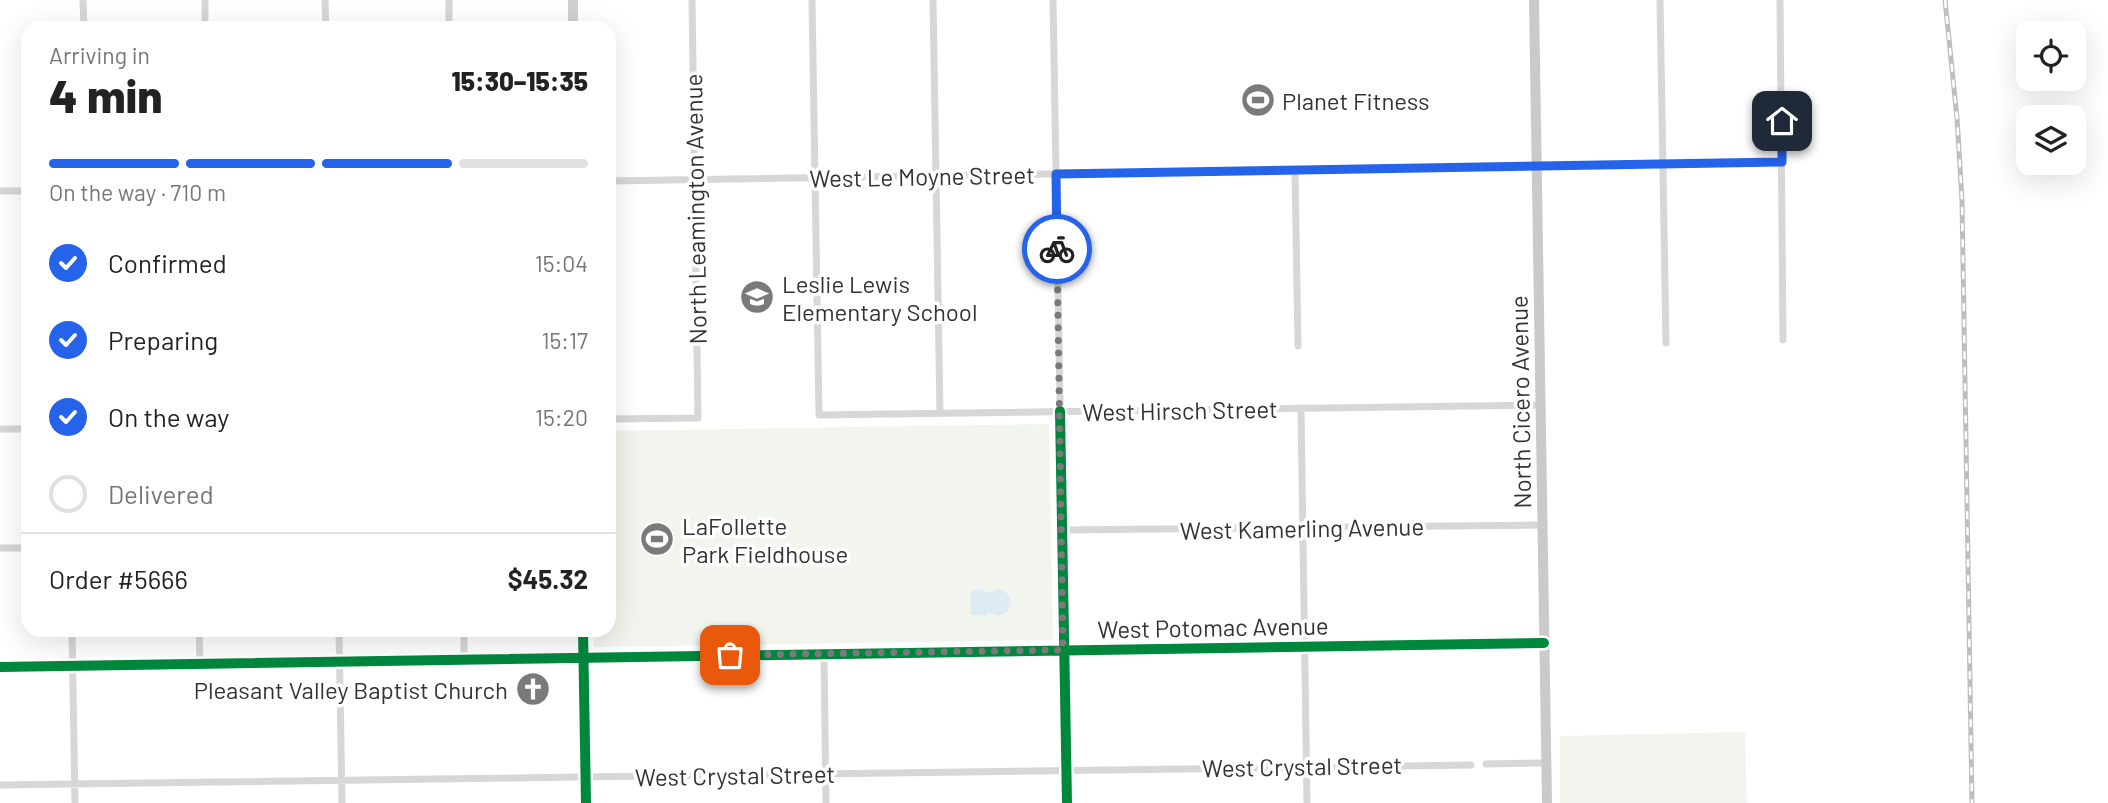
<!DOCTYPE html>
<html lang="en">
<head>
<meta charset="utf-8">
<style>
	:root { --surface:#fff; --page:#f2f2f2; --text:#222; --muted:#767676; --line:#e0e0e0; --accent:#2563eb }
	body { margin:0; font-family:Barlow,sans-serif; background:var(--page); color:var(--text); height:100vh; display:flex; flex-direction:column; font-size:26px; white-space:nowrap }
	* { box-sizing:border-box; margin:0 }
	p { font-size:23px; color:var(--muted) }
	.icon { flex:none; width:38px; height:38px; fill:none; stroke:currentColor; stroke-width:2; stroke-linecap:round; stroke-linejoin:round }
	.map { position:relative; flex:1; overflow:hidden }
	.side { position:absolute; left:21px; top:21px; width:595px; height:616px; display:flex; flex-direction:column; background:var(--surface); border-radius:21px; box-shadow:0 7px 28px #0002 }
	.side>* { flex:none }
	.fabs { position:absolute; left:2016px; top:21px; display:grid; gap:14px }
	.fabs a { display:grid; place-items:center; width:70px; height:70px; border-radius:14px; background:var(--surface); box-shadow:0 7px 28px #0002; font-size:35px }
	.pin { position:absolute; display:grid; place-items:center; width:60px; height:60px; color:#fff; margin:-30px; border-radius:14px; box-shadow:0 4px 10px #0006 }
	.courier { position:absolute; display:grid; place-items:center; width:70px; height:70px; margin:-35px; border:5px solid #2563eb; border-radius:50%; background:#fff; color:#222; box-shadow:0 2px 9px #0007 }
	.headline em { font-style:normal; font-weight:800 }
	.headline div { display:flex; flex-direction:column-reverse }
	.headline { display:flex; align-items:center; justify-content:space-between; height:119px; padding:0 28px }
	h1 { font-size:46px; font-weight:800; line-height:52px }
	.bar { display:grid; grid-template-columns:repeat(4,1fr); gap:10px 7px; align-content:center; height:84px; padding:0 28px }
	.bar i { height:9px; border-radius:5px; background:var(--line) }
	.bar .on { background:var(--accent) }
	.bar p { grid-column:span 4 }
	.line { display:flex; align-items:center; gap:18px; padding:0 28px; border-top:2px solid var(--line) }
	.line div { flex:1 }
	ol { padding:0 28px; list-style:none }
	li { display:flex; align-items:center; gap:21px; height:77px }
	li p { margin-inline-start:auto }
	li .icon { padding:7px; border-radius:50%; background:var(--accent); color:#fff; stroke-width:4 }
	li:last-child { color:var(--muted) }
	li i { width:38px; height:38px; border:4px solid var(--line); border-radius:50% }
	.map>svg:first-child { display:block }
</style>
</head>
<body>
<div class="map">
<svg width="2108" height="803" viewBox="0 0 2108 803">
	<rect width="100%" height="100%" fill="#fff"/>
	<path fill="#f1f5ed" d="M1049,424L1053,640L594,647L593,630H609V431Z
		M1745,732L1747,803H1560V736Z"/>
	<path fill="#ddebf3" d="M982,589L988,593L999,589L1008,594L1011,602L1008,611L999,616L988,613L983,617L981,615H971V591Z"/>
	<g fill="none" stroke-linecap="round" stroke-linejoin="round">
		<path stroke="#d7d7d7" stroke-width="7" d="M83,0L84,28
			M205,0V28
			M325,0L326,28
			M449,0V28
			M812,0L819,415L1541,405
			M933,0L940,413
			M1053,0L1067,803
			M1660,0L1666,343
			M1780,0L1783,340
			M1295,170L1298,346
			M609,181L1782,162
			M0,191H28
			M1301,408L1307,803
			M609,419L698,418L692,0
			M0,429H28
			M1062,530L1543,525
			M0,548H28
			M72,630L75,803
			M199,630L200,663
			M339,630L342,803
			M464,630V658
			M824,654L826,803
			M0,667L1544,643
			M1486,764L1546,763
			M0,785L1471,765"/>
		<path stroke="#d0d0d0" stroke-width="10" d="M573,28V0
			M583,630L586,803"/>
		<path stroke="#cacaca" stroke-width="10" d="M1534,0L1547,803"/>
		<g stroke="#bebebe" stroke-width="5">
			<path id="rail" d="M1945,0L1957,118L1962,201L1972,803"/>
		</g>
		<use href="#rail" stroke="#fff" stroke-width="2.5" stroke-dasharray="8" stroke-linecap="butt"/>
		<g stroke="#fff" stroke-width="15">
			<path id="cycleway" d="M1060,411L1067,803
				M583,630L586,803
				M0,667L1544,643"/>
		</g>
		<use href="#cycleway" stroke="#00873e" stroke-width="10"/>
	</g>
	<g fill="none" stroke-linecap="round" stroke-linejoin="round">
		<path stroke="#7a7a7a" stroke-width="7" stroke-dasharray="0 12.6" d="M730,655L1063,650L1057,249"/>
		<path stroke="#2563eb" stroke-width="9" d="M1057,249L1056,174L1782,162V121"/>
	</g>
	<defs>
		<g id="stadium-disc" transform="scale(1.75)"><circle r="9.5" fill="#7a7a7a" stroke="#fff"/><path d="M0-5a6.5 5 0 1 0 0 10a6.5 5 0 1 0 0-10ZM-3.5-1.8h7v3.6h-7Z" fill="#fff"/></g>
		<g id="school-disc" transform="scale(1.75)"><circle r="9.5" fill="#7a7a7a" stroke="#fff"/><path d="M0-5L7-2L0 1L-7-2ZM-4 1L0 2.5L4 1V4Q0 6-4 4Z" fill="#fff"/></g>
		<g id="church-disc" transform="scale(1.75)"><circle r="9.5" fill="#7a7a7a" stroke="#fff"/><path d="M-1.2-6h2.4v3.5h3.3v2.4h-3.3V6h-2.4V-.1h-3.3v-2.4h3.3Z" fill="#fff"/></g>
	</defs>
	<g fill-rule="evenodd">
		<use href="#stadium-disc" x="1258" y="100"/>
		<use href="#school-disc" x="757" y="297"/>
		<use href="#stadium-disc" x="657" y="539"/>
		<use href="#church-disc" x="533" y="689"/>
	</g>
	<g text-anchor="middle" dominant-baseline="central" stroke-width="7" stroke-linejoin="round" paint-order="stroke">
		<g font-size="24" fill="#333" stroke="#fff" text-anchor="start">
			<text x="1282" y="100">Planet Fitness</text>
			<text x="782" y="283">Leslie Lewis<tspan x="782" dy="28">Elementary School</tspan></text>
			<text x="682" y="525">LaFollette<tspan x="682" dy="28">Park Fieldhouse</tspan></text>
			<text x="508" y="689" text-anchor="end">Pleasant Valley Baptist Church</text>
		</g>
		<g font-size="24" fill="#333" stroke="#fff">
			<text transform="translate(922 176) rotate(-1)">West Le Moyne Street</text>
			<text transform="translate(695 209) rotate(-91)">North Leamington Avenue</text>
			<text transform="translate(1520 402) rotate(-91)">North Cicero Avenue</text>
			<text transform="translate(1180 410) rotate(-1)">West Hirsch Street</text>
			<text transform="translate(1302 528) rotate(-1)">West Kamerling Avenue</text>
			<text transform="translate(1213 627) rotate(-1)">West Potomac Avenue</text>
			<text transform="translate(1302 766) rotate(-1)">West Crystal Street</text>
			<text transform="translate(735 775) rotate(-1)">West Crystal Street</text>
		</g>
	</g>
</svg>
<div class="fabs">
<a><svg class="icon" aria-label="locate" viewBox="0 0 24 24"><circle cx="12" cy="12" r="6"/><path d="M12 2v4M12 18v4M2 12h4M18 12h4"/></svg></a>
<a><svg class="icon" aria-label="layers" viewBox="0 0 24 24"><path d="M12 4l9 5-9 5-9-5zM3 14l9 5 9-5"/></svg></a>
</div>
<div class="pin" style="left:730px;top:655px;background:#ea580c"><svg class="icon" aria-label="bag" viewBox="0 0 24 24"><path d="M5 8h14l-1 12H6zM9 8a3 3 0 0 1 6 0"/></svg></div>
<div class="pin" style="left:1782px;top:121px;background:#1f2937"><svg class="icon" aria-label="home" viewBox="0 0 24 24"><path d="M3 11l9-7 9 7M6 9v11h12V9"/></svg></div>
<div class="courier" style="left:1057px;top:249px"><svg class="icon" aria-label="bike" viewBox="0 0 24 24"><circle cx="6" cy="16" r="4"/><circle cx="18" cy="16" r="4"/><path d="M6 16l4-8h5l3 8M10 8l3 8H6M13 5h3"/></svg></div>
<section class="side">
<div class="headline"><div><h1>4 min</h1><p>Arriving in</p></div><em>15:30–15:35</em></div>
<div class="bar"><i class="on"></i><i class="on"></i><i class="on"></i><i></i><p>On the way · 710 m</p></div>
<ol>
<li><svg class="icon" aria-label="check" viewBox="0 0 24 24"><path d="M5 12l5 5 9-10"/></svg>Confirmed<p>15:04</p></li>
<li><svg class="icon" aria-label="check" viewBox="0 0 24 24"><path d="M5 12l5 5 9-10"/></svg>Preparing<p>15:17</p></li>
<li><svg class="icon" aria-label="check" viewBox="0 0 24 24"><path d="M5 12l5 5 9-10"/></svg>On the way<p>15:20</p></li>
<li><i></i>Delivered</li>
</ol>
<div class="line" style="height:91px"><div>Order #5666</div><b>$45.32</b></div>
</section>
</div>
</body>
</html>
